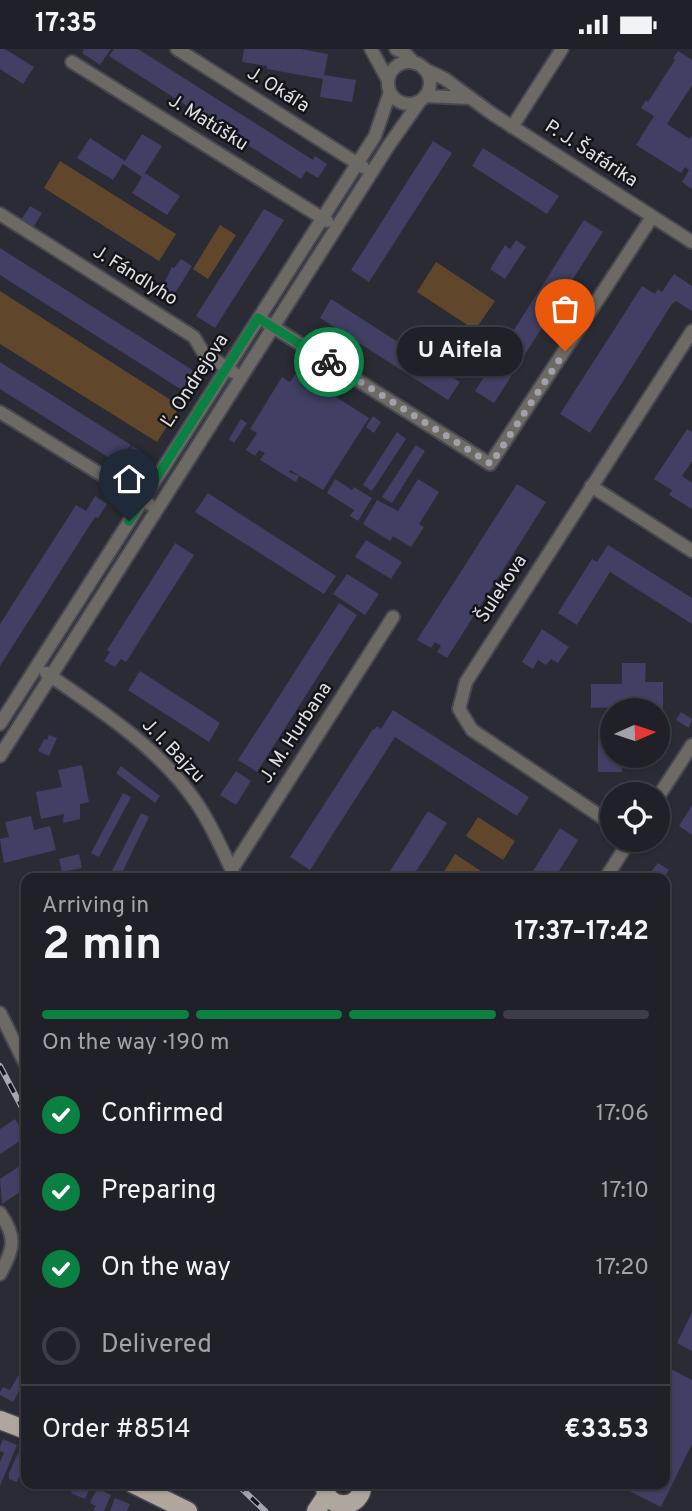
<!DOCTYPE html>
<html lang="en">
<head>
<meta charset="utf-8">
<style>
	:root { --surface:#202028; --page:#2d2d34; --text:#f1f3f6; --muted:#a2a3a8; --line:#3d3e45; --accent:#0b8043 }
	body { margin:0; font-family:Overpass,sans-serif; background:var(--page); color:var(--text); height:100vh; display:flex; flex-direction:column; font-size:26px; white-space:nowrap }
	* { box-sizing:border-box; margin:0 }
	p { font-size:23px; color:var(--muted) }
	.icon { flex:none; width:38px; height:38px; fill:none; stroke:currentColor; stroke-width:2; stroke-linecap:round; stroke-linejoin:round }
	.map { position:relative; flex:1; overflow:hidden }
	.side { position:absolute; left:21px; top:824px; width:649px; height:616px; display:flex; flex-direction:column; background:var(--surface); border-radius:14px; box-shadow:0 2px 5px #0004,0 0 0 2px var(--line) }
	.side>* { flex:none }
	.needle { width:46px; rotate:87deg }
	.controls { position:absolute; left:600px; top:649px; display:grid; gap:14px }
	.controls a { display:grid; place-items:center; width:70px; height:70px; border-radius:50%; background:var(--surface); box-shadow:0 2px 5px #0004,0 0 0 2px var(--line); font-size:35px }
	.pin { position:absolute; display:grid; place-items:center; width:60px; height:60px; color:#fff; margin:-72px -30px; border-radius:50% 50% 50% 0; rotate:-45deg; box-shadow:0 0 7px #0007 }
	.pin .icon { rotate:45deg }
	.courier { position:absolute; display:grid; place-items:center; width:70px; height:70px; margin:-35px; border:5px solid #0b8043; border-radius:50%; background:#fff; color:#222; box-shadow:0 2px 9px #0007 }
	.bubble { position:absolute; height:49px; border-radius:24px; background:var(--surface); box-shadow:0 2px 5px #0004,0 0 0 2px var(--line); font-size:23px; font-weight:700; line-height:49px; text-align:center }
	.overview em { font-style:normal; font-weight:700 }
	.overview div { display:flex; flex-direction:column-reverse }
	.overview { display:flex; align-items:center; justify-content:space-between; height:119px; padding:0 21px }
	h1 { font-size:46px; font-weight:700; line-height:52px }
	.bar { display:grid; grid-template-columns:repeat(4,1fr); gap:10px 7px; align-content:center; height:84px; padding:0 21px }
	.bar i { height:9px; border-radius:5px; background:var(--line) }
	.bar .active { background:var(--accent) }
	.bar p { grid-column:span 4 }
	.line { display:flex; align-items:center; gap:18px; padding:0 21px; border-top:2px solid var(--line) }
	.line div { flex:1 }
	ol { padding:0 21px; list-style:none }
	li { display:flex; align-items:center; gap:21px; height:77px }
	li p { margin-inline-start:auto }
	li .icon { padding:7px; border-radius:50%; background:var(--accent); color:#fff; stroke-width:4 }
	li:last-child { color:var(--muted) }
	li i { width:38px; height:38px; border:4px solid var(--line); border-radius:50% }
	.status { display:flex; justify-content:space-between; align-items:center; height:49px; padding:0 35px; background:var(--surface); direction:ltr }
	.status svg { height:19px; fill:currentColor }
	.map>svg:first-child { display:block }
</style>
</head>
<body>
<div class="status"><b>17:35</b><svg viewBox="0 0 49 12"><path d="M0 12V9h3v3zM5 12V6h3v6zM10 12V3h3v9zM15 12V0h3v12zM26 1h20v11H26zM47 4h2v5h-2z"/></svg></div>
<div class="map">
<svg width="692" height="1462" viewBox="0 0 692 1462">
	<rect width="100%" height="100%" fill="#2b2b35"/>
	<path fill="#60462a" d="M60,112L176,185L159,212L44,139Z
		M220,176L236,186L208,230L193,220Z
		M436,213L495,252L475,281L417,243Z
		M0,242L180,357L157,393L0,295Z
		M478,768L515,792L503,811L466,787Z
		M455,805L484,824L480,829H440Z"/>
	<path fill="#413f63" d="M0,0H5L34,18L23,35L0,20Z
		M84,0H111L100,16L82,4Z
		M114,0H138L313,111L315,107L327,115L318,129L306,122L301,130L109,7Z
		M244,0H301L328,5L324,26L356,31L352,53L320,48L323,30L267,20V17L242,13Z
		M678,2L692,11V36L667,75L690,90L692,87V140L682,133L689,121L685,118L681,124L636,96L654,67L641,59L646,51L648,53L675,11L673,9Z
		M142,85L162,97L145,124L180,147L167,166L132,144L142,128L123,115L113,131L77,109L90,89L125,112Z
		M433,92L452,104L369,233L351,221Z
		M483,99L559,147L547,165L472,117Z
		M30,157L42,164L33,179L21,171Z
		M264,160L284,171L215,279L196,267Z
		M584,171L603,183L494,354L475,342Z
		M516,191L526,198L505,230L490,220L505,196L510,200Z
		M0,199L194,322L182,341L0,226Z
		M181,210L192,217L173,247L161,240L172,218L174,219Z
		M674,225L692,237V262L676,252L672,255L590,384L560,365L642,237L655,245L658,240L662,243Z
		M331,250L460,333L448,351L320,269Z
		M0,313L131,396L119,415L0,340Z
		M297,323L369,369L323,441L290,421L289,423L299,427L296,433L286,427L260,411L265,404L259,401L255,407L246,401L257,384L250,380L282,328L290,333Z
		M373,367L381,373L374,384L366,378Z
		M241,370L247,374L234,394L229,390Z
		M687,380L692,383V412L682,427L692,434V460L669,446L672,441L654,430Z
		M397,383L406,390L372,442L363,436Z
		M416,396L425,402L392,454L382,448Z
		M132,397L142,403L130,422L120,415Z
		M335,430L352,441L354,438L372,449L358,472L350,467L354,461L327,444Z
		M418,430L439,443L419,475L424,478L411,498L393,487L390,492L363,475L377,451L398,462Z
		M517,435L546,453L447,609L437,603L441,597L435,593L431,599L417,591Z
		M208,444L336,527L324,545L195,463Z
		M95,447L107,455L98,469L95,468L0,617V575L76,456L86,462Z
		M366,491L402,513L391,530L355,508Z
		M175,494L194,506L126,613L121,610L115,618L104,612L110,603L107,601Z
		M608,496L692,549V575L610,523L577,576L558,564L592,510L597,513Z
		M347,525L379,545L365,566L333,545Z
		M339,554L357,566L257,723L238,711Z
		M542,580L569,598L558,614L551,610L546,616L538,611L533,620L522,613Z
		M622,614H646L645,633H663V659H656V662H621V658L591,659V635H622Z
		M140,622L220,674L209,693L128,641Z
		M393,661L529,748L517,767L395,688L310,821L290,808L373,680L374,681L377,677L381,680Z
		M681,663L692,670L689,679L676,671Z
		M598,679H612V707H622V723H598Z
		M49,686L57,689L49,707L38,702L44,690L47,691Z
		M82,716L89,753L80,755V770L63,774L64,765L41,770L36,743L62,738L58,721Z
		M121,717L160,747L155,754L116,724Z
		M236,722L251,732L236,756L220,746Z
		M123,744L131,748L99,808L91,804Z
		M692,756V786L679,777Z
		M428,762L447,774L411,830H385Z
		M141,764L149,768L119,830H108Z
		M31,767L34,781L50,777L56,801L4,814L0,790L9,788L5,773Z
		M560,779L578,791L569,806L554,830H528Z
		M79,805L82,819L62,823L59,810Z
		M658,814L669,821L663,830H645Z
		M15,1070L26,1088L0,1105V1080Z
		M26,1113V1139L2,1155L0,1130Z
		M692,1263V1302L677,1294Z
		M665,1317L692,1331V1395L661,1458L615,1435H665Z
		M18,1327L25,1331L13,1353L0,1346V1343L3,1338L10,1341Z
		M3,1390L17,1396L0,1437V1413L4,1404L0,1402V1398Z
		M21,1398L26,1400V1410L17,1433L9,1430V1424Z
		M74,1435H92L85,1450L71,1444Z
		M97,1439L111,1446L104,1462H93L96,1457L90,1454Z
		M115,1449L130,1455L127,1462H110Z"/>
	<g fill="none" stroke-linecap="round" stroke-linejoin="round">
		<g stroke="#484851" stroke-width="16">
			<path id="minor" d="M177,0L363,118
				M371,0L388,31
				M396,0L406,5L414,14
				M72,13L327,172
				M388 34a21 21 0 1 1 42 0a21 21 0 1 1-42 0Z
				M424,20L445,30L491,64L692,193
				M425,47L470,49
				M512,78L562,0
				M0,165L194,288L203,303L233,323
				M267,274L490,415L652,168
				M0,363L149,455
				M591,437L692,502
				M46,624C100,661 158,698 196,753C212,776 224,805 236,830
				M0,675L375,87L390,43
				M0,707L389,96L420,52
				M658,748L692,696
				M612,775L472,681L459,660L466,633L692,282
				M232,820L393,568
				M605,830L630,791
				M0,964L26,1016
				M0,1164C17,1188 14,1200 0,1225"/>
		</g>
		<g stroke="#484851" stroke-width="21">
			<path id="primary" d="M0,1371L26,1381
				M133,1435L188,1462
				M325,1435C323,1462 364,1462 362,1435
				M316,1462L326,1447"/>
		</g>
		<use href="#minor" stroke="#6d6965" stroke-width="12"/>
		<use href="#primary" stroke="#afa69d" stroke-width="18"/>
		<g stroke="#a6a6ae" stroke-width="6">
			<path id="rail" d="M0,1017L26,1066
				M237,1435L265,1462"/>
		</g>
		<use href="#rail" stroke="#141418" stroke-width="3.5" stroke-dasharray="10" stroke-linecap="butt"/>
	</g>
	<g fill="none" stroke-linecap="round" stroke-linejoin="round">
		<path stroke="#a1a1a9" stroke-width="7" stroke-dasharray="0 12.6" d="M329,313L491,415L565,302"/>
		<path stroke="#0b8043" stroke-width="9" d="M129,472L258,269L329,313"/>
	</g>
	<g text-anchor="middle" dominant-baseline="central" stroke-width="5" stroke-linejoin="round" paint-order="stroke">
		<g font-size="19" fill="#e0e1e7" stroke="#141418">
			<text transform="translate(278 41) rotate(32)">J. Okáľa</text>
			<text transform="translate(208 74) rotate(32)">J. Matúšku</text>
			<text transform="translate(591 105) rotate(33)">P. J. Šafárika</text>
			<text transform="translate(135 227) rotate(32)">J. Fándlyho</text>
			<text transform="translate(195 332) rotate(-57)">Ľ. Ondrejova</text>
			<text transform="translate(502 540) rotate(-57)">Šulekova</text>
			<text transform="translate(296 684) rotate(-57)">J. M. Hurbana</text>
			<text transform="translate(173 702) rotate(46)">J. I. Bajzu</text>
		</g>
	</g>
</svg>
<div class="controls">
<a><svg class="needle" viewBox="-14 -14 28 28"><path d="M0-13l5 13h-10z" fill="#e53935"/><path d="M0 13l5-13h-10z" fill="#a2a3a8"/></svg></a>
<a><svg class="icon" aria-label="locate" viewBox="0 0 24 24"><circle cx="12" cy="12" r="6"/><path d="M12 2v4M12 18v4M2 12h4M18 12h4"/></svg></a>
</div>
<div class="pin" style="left:565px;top:302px;background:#ea580c"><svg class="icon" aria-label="bag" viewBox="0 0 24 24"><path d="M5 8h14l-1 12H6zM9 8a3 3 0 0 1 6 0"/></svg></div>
<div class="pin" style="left:129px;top:472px;background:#1f2937"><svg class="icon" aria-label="home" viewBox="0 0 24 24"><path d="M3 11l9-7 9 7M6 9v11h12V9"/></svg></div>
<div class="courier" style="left:329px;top:313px"><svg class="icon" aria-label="bike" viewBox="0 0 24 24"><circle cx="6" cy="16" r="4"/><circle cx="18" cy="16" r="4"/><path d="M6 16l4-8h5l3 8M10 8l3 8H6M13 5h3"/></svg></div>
<div class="bubble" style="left:397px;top:278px;width:126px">U Aifela</div>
<section class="side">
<div class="overview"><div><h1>2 min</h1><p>Arriving in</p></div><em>17:37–17:42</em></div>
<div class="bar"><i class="active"></i><i class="active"></i><i class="active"></i><i></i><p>On the way · 190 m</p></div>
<ol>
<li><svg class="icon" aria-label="check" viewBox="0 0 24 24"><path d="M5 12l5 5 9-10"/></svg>Confirmed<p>17:06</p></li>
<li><svg class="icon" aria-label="check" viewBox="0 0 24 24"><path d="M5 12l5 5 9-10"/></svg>Preparing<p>17:10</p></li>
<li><svg class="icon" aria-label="check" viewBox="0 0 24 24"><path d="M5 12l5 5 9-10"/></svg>On the way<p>17:20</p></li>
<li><i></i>Delivered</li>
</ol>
<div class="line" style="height:91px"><div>Order #8514</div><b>€33.53</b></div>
</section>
</div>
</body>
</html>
